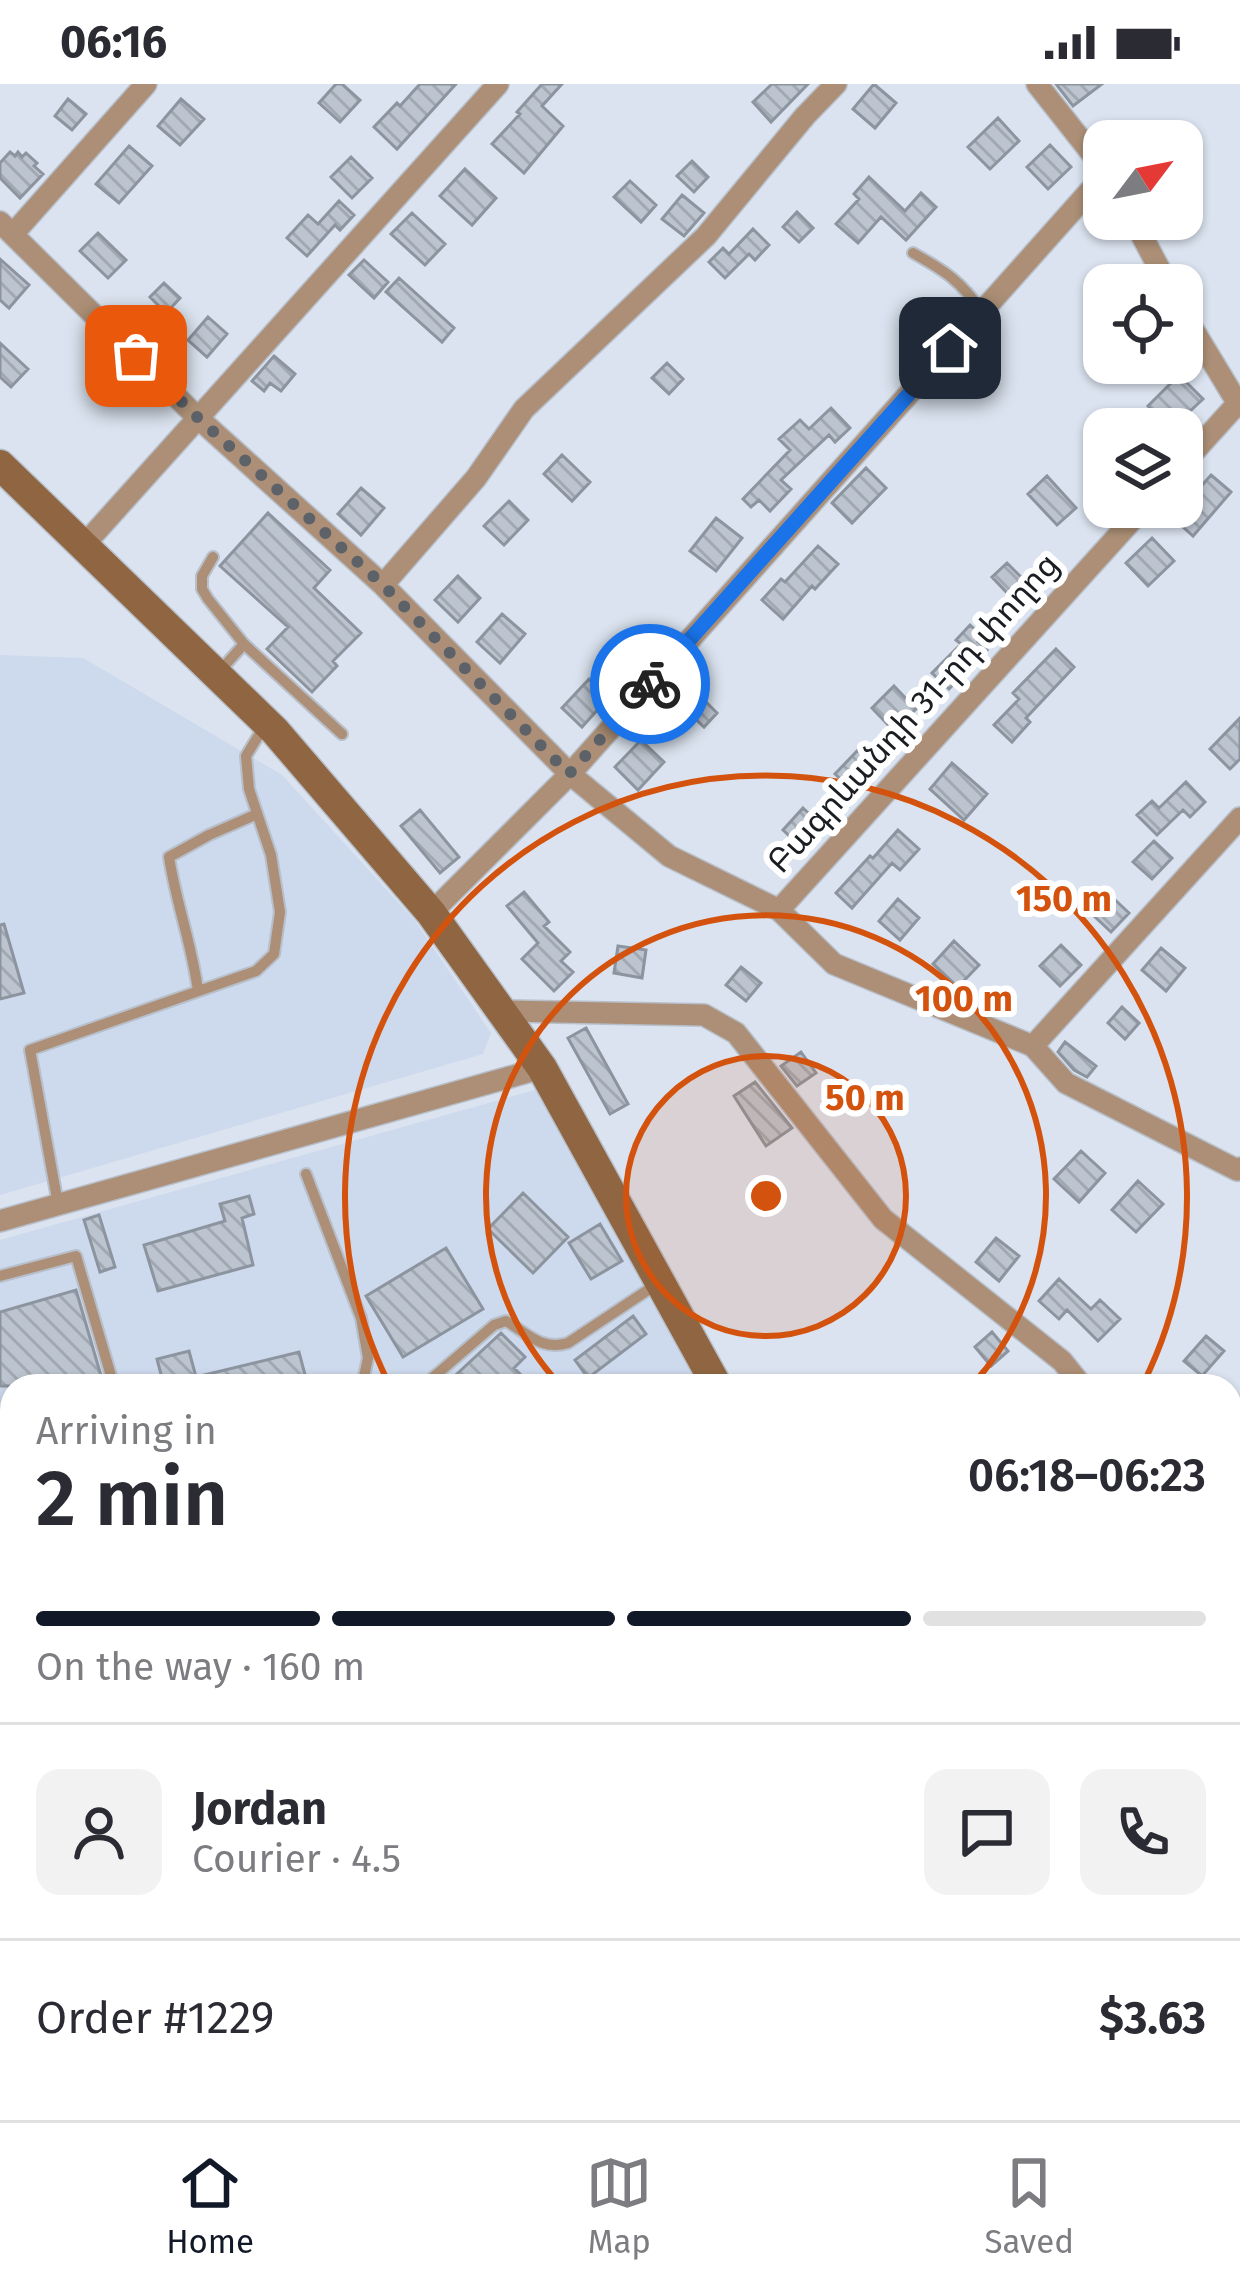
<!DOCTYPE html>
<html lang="en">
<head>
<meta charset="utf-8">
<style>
	:root { --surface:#fff; --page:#f2f2f3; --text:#2b2b33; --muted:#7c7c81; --line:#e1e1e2; --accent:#111827 }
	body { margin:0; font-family:"Fira Sans","Noto Sans Armenian",sans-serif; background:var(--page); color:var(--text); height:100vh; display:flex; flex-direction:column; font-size:45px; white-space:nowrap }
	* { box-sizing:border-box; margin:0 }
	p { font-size:39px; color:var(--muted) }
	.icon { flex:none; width:66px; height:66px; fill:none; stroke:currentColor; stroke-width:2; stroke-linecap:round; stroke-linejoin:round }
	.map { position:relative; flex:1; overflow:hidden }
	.sheet { position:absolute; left:0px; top:1290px; width:1242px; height:747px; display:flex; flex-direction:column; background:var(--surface); border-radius:36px 36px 0 0; box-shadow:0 3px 9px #0004 }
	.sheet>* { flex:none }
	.needle { width:78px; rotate:58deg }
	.fabs { position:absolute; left:1083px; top:36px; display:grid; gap:24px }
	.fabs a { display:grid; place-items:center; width:120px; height:120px; border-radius:24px; background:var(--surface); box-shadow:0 3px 9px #0004; font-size:60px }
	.pin { position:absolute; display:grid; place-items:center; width:102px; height:102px; color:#fff; margin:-51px; border-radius:24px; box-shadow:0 6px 18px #0006 }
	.courier { position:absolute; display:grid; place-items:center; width:120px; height:120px; margin:-60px; border:9px solid #1a73e8; border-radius:50%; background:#fff; color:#222; box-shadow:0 3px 15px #0007 }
	.head em { font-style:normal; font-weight:600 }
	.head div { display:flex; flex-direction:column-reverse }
	.head { display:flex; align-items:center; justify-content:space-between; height:204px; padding:0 36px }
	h1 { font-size:78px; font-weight:600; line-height:90px }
	.bar { display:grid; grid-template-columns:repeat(4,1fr); gap:18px 12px; align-content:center; height:144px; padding:0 36px }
	.bar i { height:15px; border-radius:9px; background:var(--line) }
	.bar .current { background:var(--accent) }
	.bar p { grid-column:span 4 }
	.line { display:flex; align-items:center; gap:30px; padding:0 36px; border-top:3px solid var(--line) }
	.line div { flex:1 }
	.round { display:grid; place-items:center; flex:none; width:126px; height:126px; border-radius:24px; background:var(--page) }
	.status { display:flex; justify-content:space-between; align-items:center; height:84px; padding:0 60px; background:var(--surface); direction:ltr }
	.status svg { height:33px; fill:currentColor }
	.dock { display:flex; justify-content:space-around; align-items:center; height:168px; border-top:3px solid var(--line); background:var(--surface); font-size:33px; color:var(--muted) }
	.dock a { display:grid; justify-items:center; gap:6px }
	.dock .current { color:var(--accent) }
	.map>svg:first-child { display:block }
</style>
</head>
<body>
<div class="status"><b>06:16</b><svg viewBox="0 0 49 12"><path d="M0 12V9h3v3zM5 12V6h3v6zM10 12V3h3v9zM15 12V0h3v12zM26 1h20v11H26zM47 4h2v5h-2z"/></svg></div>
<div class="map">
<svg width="1240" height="2036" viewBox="0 0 1240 2036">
	<defs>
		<pattern id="building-back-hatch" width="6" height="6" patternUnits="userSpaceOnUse" patternTransform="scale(3)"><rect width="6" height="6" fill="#bcc4cf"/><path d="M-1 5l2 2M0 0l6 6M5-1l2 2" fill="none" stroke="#a1a8b1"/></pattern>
	</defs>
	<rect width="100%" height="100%" fill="#dae3ef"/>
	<path fill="#cdd9ec" d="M0,571L83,574L282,691L415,837L491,949L483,970L0,1111Z
		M535,1006L698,1302H12V2025H79L42,2036H0V1156Z"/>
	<path fill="url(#building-back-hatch)" stroke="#8c949f" stroke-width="3" d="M336,0H342L360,16L340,38L319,19Z
		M420,0H456L397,65L374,43L397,19L400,22Z
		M542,0H562L542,22L563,42L524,89L492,60L520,30L517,28Z
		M772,0H808L771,38L753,18Z
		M874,0L896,19L875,44L853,25Z
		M1056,0H1102L1073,22Z
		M68,15L86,30L72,46L55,32Z
		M181,15L204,35L180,61L158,42Z
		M998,34L1019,57L990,85L968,63Z
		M1050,61L1071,83L1048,105L1027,83Z
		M129,62L152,82L119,119L96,100Z
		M10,68L15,72L18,68L22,73L26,69L37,79L34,82L43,90L20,114L0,94V79Z
		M351,73L372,94L352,114L331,93Z
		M692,77L708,93L694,108L677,92Z
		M465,85L496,114L472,141L440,112Z
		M869,93L905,127L921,109L936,123L906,156L881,133L858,159L836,140L859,115L854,110Z
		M630,97L656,121L641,138L614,113Z
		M682,111L704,129L684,152L662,135Z
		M339,117L354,131L340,146L335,141L307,172L287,154L308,131L318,140Z
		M797,128L813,144L799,158L783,143Z
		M412,129L445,160L425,181L391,150Z
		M753,145L769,161L755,176L749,170L725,194L709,178L723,164L729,170Z
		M98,149L126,176L108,194L80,167Z
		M0,175L29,201L9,224L0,216Z
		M364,176L388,198L374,214L349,191Z
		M399,194L454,244L442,258L386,208Z
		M164,199L180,214L166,229L150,213Z
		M208,233L227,250L207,273L188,256Z
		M0,259L28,285L11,303L0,293Z
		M274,272L295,290L281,307L270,299L264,307L252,297Z
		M667,279L683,295L669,310L652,294Z
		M1179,291L1203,315L1171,345L1148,322Z
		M831,324L850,344L835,358L829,351L781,396L791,405L770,427L759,416L751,423L743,415L790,366L779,355L800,336L809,345Z
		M562,371L590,398L572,417L544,390Z
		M866,384L886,404L852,439L832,419Z
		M1211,391L1231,408L1193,452L1173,434Z
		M1047,392L1076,424L1057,441L1028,410Z
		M361,404L384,424L361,451L338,430Z
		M509,417L528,436L504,461L484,442Z
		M268,429L330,486L314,504L361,549L333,577L337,582L312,608L267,565L288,543L220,482Z
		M716,434L742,454L716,487L690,467Z
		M1152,454L1174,477L1148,502L1126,479Z
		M818,462L838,480L815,505L812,502L783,535L762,516L781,495L785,498Z
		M1007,479L1026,498L1011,513L992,493Z
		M458,492L480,514L458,538L435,516Z
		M502,530L525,550L500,579L477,558Z
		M970,541L983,553L978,558L987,566L949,605L932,589L961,560L956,556Z
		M1056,565L1074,583L1026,634L1030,638L1012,658L994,641L1019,615L1013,609Z
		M589,595L609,613L582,643L562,624Z
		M894,602L916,625L894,647L872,624Z
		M696,608L717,629L704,643L682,622Z
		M1240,634V675L1230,685L1210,665Z
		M641,656L664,678L638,706L615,683Z
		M858,666L875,683L853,706L835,690Z
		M952,679L987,710L964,736L930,705Z
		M1186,698L1205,718L1190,733L1183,726L1157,751L1137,731L1152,717L1159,724Z
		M803,724L824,744L803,765L783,746Z
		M420,726L459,773L440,789L401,742Z
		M898,746L919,765L900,786L892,779L852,824L836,809L870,772L873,774Z
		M1154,757L1172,774L1152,795L1133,778Z
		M524,808L549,838L544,842L570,868L561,877L573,888L554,907L522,875L538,859L507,822Z
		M1112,813L1129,829L1111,848L1094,832Z
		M898,815L919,834L900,856L879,837Z
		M4,840L24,909L0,915V841Z
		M954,857L979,881L958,903L933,880Z
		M1061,861L1081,881L1060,902L1040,882Z
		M618,862L646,866L642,894L614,889Z
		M1161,864L1185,884L1166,907L1142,886Z
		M741,883L761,899L746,917L726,901Z
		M1122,923L1139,939L1125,955L1108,939Z
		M586,944L628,1020L610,1030L568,954Z
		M1065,958L1096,982L1087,993L1074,986L1058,968Z
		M801,968L816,989L797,1002L781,982Z
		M755,998L792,1044L766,1062L734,1012Z
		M1081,1067L1105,1089L1079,1118L1054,1095Z
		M1138,1097L1163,1120L1136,1148L1112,1126Z
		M523,1109L568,1153L533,1189L488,1145Z
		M249,1112L254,1130L242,1134L253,1181L158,1207L144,1161L225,1137L220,1120Z
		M99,1131L115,1183L100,1188L84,1136Z
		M600,1140L622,1177L591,1195L569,1159Z
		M996,1154L1019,1172L999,1197L976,1178Z
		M446,1164L483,1225L403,1273L366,1212Z
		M1059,1195L1091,1225L1100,1216L1120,1235L1098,1257L1067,1226L1059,1235L1039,1217Z
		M76,1206L104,1302H0V1228Z
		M633,1232L646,1250L588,1294L575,1276Z
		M992,1248L1008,1267L991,1282L975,1263Z
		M501,1249L525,1273L514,1284L532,1302H444Z
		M1206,1252L1224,1267L1202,1292L1184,1277Z
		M189,1267L196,1293L299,1268L308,1302H164L157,1275Z"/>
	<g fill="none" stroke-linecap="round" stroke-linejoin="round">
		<g stroke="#b7bfca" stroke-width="14">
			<path id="lane" d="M913,169C945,187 961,197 982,228
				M213,473L202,492V505L208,515L244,560L342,650
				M219,588L244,560
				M198,907C192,861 176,819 169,773L209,751L257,730
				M306,1090L361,1234L368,1274L362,1302
				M58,1120L30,966L256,887L274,870L280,828L271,771L249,705L246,672L265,641
				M0,1192L76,1172L114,1302
				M423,1302L494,1241L506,1237C528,1250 542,1267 568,1259L657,1200
				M0,1470L12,1466
				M1230,1677L1240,1667
				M0,1770L12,1812
				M100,2025L102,2036
				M0,2027L12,2025"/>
		</g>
		<g stroke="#b7bfca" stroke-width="24">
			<path id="street" d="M1037,0L1104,85
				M1133,135L1168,201
				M0,138L197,333L383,501L570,690L669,772L779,826L834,880L1033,962L1066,999L1237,1086L1240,1084
				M13,150L146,0
				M1182,227L1240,323
				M1182,381L1238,319
				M84,461L498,0
				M383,501L476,394L524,325L706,152L805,32L836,0
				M779,826L1144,423
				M431,829L570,690L1104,91
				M503,927L704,931L736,949L883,1135L1062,1277L1082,1302
				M1033,962L1240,734
				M0,1137L542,984
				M1230,1448L1240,1456
				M253,2025L260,2036
				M801,2025L808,2036
				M1200,2025L1211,2036
				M149,2036L185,2025
				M1088,2036L1099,2025"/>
		</g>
		<g stroke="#b7bfca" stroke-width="33">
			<path id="secondary" d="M0,381L275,647L431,829L542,984L717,1302
				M1230,1879L1240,1889"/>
		</g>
		<use href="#lane" stroke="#ac8f76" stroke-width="10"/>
		<use href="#street" stroke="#ac8f76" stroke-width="21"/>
		<use href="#secondary" stroke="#8f6641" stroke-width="30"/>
	</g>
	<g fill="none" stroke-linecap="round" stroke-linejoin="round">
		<path stroke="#5d6269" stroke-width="12" stroke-dasharray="0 21.6" d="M136,272L197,333L383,501L569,690L650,600"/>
		<path stroke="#1a73e8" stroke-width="15" d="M650,600L950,264"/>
	</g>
	<circle cx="766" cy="1112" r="140" fill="#d3530e" fill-opacity=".12"/>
	<g fill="none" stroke="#d3530e" stroke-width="6">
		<circle cx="766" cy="1112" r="140"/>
		<path d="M560 1301A280 280 0 1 1 972 1301"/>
		<path d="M389 1300A421 421 0 1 1 1143 1300"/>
	</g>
	<g text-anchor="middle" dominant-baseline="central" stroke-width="12" stroke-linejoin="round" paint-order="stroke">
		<g font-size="33" fill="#1a1d21" stroke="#fff">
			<text transform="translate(913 629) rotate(-48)">Բագրևանդի 31-րդ փողոց</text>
		</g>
	</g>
	<circle cx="766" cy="1112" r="18" fill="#d3530e" stroke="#fff" stroke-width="6"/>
	<g font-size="36" text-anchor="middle" font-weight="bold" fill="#d3530e" stroke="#fff" stroke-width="12" stroke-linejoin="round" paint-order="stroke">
		<text x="1064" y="827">150 m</text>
		<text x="964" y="927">100 m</text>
		<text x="865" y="1026">50 m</text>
	</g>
</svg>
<div class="fabs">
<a><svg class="needle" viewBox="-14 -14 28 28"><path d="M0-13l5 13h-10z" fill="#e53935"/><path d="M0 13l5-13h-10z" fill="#7c7c81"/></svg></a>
<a><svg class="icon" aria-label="locate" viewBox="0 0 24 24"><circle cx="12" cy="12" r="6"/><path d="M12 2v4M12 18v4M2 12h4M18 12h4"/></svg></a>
<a><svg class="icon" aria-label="layers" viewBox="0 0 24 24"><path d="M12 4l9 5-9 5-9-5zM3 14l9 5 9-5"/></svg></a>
</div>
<div class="pin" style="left:136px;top:272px;background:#ea580c"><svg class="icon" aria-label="bag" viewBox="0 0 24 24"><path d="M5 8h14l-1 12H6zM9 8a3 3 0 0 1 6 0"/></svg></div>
<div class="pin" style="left:950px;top:264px;background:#1f2937"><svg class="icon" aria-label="home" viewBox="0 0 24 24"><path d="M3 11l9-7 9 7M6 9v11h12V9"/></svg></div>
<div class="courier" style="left:650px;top:600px"><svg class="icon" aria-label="bike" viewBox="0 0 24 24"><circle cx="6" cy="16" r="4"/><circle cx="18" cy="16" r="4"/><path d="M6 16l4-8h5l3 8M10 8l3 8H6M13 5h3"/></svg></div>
<section class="sheet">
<div class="head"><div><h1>2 min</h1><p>Arriving in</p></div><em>06:18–06:23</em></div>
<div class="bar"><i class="current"></i><i class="current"></i><i class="current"></i><i></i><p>On the way · 160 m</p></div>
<div class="line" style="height:216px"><a class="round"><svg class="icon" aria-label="person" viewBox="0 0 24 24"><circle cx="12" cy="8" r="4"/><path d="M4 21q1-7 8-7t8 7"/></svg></a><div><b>Jordan</b><p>Courier · 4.5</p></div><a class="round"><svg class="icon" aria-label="chat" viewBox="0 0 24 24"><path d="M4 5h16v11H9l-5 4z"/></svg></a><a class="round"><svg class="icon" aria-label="phone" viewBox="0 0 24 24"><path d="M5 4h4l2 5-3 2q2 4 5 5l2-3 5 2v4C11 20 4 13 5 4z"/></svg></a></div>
<div class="line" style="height:156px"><div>Order #1229</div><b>$3.63</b></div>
</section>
</div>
<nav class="dock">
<a class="current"><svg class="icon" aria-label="home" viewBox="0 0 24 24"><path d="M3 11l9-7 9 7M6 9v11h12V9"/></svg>Home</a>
<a><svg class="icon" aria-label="map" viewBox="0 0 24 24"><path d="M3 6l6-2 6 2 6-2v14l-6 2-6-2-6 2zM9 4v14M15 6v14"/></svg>Map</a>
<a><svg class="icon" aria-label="saved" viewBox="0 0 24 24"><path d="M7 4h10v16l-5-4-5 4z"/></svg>Saved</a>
</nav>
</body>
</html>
